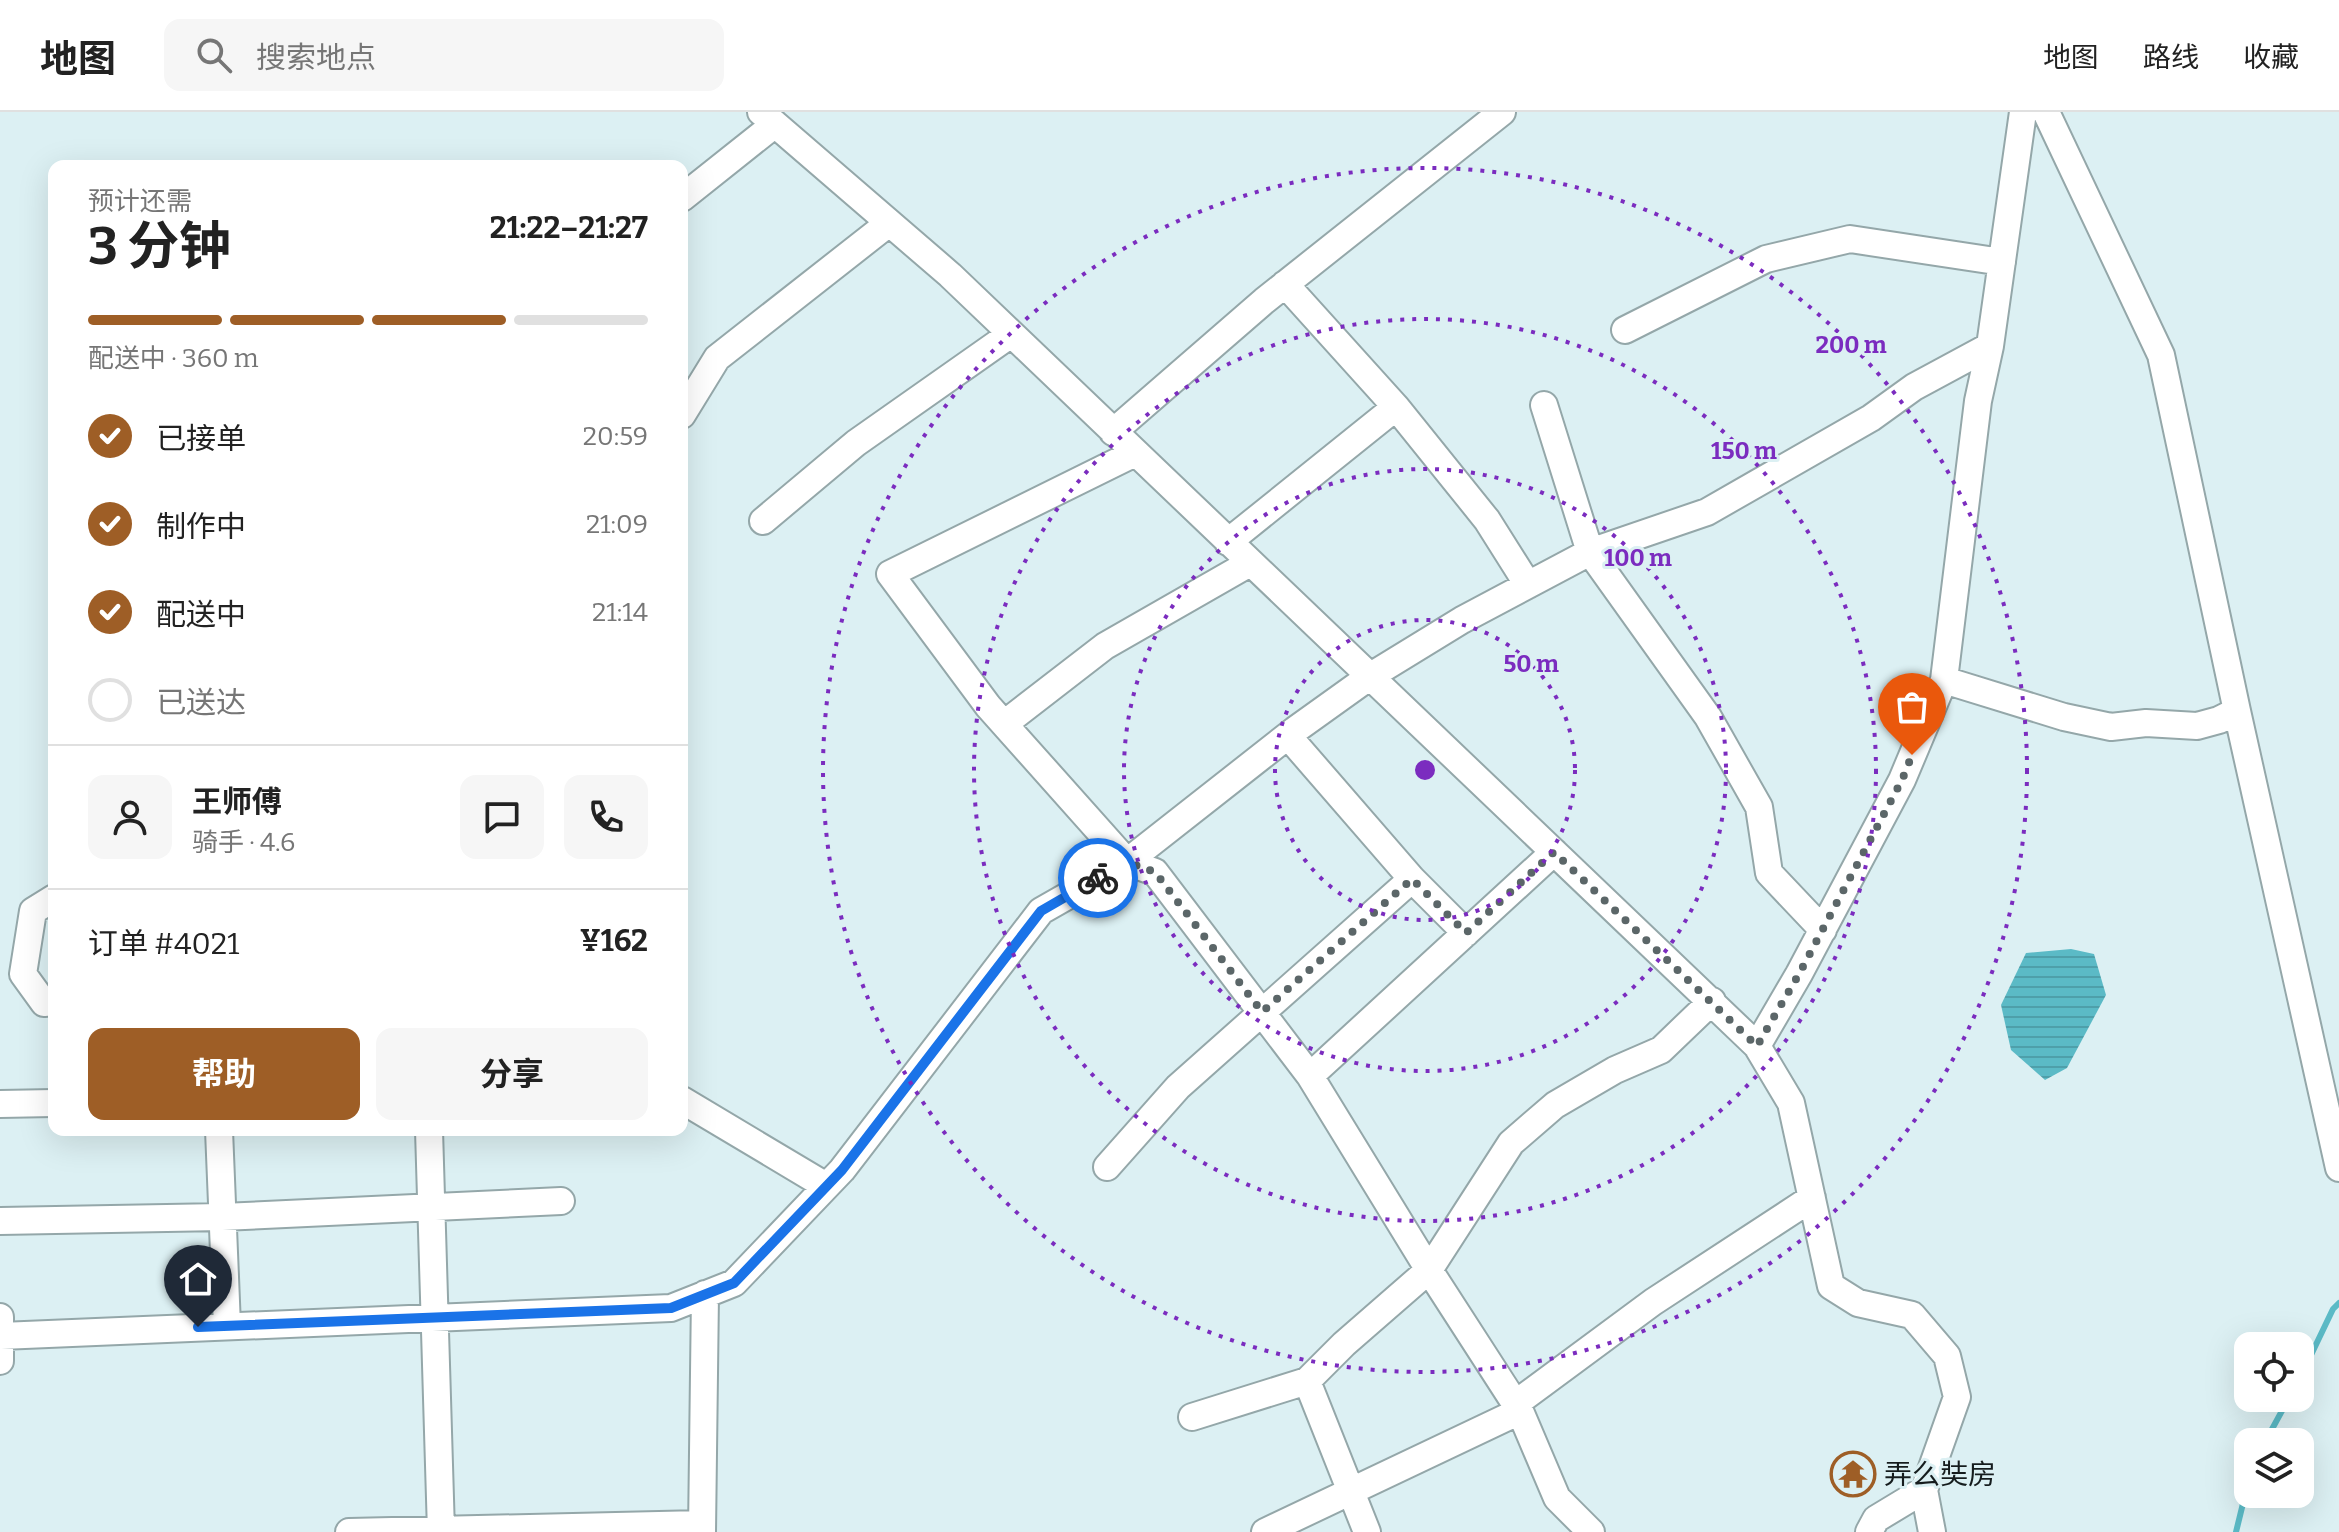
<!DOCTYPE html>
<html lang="zh">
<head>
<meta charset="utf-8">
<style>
	:root { --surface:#fff; --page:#f6f6f6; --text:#222; --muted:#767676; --line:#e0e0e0; --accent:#9e5e26 }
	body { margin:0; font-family:Bitter,"Noto Sans SC",serif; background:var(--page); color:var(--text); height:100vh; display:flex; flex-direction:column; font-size:30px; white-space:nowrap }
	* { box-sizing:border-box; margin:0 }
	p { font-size:26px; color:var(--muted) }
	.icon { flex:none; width:44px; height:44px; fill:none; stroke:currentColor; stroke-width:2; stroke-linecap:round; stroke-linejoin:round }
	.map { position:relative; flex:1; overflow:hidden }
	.details { position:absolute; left:48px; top:48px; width:640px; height:976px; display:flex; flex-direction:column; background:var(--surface); border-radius:16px; box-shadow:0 8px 32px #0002 }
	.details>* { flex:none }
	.buttons { position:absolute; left:2234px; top:1220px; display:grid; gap:16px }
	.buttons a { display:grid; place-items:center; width:80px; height:80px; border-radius:16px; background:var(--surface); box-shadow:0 8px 32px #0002; font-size:40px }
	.pin { position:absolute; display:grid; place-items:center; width:68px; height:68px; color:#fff; margin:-82px -34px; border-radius:50% 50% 50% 0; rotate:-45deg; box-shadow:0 0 8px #0007 }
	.pin .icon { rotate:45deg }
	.courier { position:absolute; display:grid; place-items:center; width:80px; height:80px; margin:-40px; border:6px solid #1a73e8; border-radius:50%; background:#fff; color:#222; box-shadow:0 2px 10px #0007 }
	.summary em { font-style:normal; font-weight:700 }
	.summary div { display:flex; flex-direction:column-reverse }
	.summary { display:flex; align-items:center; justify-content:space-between; height:136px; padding:0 40px }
	h1 { font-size:52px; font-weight:700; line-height:60px }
	.bar { display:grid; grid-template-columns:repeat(4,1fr); gap:12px 8px; align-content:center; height:96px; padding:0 40px }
	.bar i { height:10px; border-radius:6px; background:var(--line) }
	.bar .on { background:var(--accent) }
	.bar p { grid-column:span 4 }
	.line { display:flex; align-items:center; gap:20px; padding:0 40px; border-top:2px solid var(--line) }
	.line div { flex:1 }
	.round { display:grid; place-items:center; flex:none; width:84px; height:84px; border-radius:16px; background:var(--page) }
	ol { padding:0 40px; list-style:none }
	li { display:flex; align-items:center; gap:24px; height:88px }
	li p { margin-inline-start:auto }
	li .icon { padding:8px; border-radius:50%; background:var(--accent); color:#fff; stroke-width:4 }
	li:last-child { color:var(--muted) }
	li i { width:44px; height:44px; border:4px solid var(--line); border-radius:50% }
	.cta { display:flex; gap:16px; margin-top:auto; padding:16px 40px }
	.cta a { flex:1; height:92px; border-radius:16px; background:var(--accent); color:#fff; font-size:32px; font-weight:700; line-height:92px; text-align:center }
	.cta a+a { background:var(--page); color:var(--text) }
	header { display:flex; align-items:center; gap:48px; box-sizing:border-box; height:112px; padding:0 40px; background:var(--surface); border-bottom:2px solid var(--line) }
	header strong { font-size:38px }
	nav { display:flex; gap:44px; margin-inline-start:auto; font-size:28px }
	.search { width:560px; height:72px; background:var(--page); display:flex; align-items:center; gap:20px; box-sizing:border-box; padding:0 28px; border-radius:16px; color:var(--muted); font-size:30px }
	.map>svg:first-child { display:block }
</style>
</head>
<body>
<header>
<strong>地图</strong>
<div class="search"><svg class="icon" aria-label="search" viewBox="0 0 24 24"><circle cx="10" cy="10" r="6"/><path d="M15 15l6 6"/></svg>搜索地点</div>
<nav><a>地图</a><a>路线</a><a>收藏</a></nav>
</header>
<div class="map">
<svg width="2339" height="1420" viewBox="0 0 2339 1420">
	<defs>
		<pattern id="water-rules" width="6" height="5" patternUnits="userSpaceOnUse" patternTransform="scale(2)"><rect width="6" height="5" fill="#5bbac6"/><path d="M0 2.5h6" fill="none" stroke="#4e9faa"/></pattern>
	</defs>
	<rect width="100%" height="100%" fill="#dcf0f3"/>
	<path fill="url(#water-rules)" d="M2071,837L2094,842L2106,883L2067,956L2045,968L2011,938L2001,893L2026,841Z"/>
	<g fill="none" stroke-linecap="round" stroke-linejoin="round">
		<path stroke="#5bbac6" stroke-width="6" d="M2300,1266L2333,1197L2339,1191
			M2265,1330L2289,1286
			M2236,1420L2248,1371"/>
		<g stroke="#94a7a9" stroke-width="30">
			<path id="minor" d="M761,0L950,163L1757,934L1791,991L1831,1174L1858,1191L1912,1203L1947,1244L1957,1285L1924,1378L1932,1420
				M2046,0L2161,243L2237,599L2339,1056
				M682,86L775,12
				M1285,172L1396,295L1487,408L1528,473
				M1625,218L1766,147L1850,127L2002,150
				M1544,293L1590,440L1708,605L1759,695L1769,761L1823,818
				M682,303L717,246L889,111
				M1113,320L1264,189L1502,0
				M1135,341L890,462L988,594L1127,750L1155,760L1310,964L1429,1158L1520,1299L1557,1386L1591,1420
				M763,409L856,331L1011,222
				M1228,430L1396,295
				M1944,568L2064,605L2111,615L2146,611L2197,614L2219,608L2237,599
				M1004,612L1105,534L1250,451
				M1288,624L1412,767L1466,821
				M54,786L33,799L23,862L44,891L54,890
				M1757,934L1799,862L1902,668L1944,568L1978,289L1990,234L2023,0
				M1310,964L1554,740
				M682,988L826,1074
				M0,992L54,991
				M219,1018L227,1214
				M429,1018L441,1420
				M1107,1055L1178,975L1412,767
				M0,1109L222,1105L561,1089
				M0,1205V1249
				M1,1224L671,1196L734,1171L842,1058L1041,799L1127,750L1295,618L1369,565L1462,508L1590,440L1707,400L1871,306L1914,275L1990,234
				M1307,1269L1367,1420
				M1515,1292L1653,1190L1812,1086
				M1192,1305L1307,1269L1344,1232L1429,1158L1511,1031L1555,993L1615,958L1661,938L1712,889
				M349,1420L702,1412
				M702,1420L705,1182
				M1265,1420L1520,1299
				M1869,1420L1876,1407L1924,1378"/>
		</g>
		<use href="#minor" stroke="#fff" stroke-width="26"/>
	</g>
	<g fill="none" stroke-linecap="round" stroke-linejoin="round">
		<path stroke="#5b6668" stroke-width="8" stroke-dasharray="0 14.4" d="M1098,766L1127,750L1155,760L1262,900L1412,767L1466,821L1554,740L1757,934L1799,862L1902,668L1912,643"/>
		<path stroke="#1a73e8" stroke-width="10" d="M198,1215L671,1196L734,1171L842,1058L1041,799L1098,766"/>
	</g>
	<g fill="none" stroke="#7b2cbf" stroke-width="4" stroke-dasharray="4 8">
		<circle cx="1425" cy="658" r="150"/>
		<circle cx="1425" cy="658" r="301"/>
		<circle cx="1425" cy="658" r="451"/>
		<circle cx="1425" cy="658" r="602"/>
	</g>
	<defs>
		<g id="temple-ring" transform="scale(2.3)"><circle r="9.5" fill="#dcf0f3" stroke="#9e5e26" stroke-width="1.5"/><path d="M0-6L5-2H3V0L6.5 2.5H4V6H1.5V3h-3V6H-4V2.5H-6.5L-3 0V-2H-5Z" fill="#9e5e26"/></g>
	</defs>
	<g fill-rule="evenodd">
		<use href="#temple-ring" x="1853" y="1362"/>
	</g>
	<g text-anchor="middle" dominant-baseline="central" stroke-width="6" stroke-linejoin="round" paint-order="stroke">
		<g font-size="28" fill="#151c1d" stroke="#dcf0f3" text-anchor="start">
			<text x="1884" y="1362">弄么奘房</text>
		</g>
	</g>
	<circle cx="1425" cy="658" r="12" fill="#7b2cbf" stroke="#dcf0f3" stroke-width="4"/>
	<g font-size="24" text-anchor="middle" font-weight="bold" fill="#7b2cbf" stroke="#dcf0f3" stroke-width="6" stroke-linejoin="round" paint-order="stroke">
		<text x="1851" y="241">200 m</text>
		<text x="1744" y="347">150 m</text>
		<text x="1638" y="454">100 m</text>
		<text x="1531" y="560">50 m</text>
	</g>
</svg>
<div class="buttons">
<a><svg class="icon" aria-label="locate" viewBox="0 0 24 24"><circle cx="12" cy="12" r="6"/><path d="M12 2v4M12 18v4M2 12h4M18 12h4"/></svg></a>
<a><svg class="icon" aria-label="layers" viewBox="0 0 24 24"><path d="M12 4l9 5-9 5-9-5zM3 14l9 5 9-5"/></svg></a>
</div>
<div class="pin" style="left:1912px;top:643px;background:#ea580c"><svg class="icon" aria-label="bag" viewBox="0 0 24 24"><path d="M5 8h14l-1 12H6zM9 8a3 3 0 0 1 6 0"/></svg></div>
<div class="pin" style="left:198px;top:1215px;background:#1f2937"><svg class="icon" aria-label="home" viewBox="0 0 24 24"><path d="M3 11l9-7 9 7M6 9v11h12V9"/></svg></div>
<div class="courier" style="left:1098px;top:766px"><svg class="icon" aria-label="bike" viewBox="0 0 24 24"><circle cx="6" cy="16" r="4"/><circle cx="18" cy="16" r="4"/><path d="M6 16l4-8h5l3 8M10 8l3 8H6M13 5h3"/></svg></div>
<section class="details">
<div class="summary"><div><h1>3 分钟</h1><p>预计还需</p></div><em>21:22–21:27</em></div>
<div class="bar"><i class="on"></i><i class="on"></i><i class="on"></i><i></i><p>配送中 · 360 m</p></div>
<ol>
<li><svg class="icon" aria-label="check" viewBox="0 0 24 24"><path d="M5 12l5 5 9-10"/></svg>已接单<p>20:59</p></li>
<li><svg class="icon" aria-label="check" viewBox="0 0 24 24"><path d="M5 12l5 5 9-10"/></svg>制作中<p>21:09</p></li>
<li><svg class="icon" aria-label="check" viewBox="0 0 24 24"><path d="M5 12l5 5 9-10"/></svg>配送中<p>21:14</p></li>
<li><i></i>已送达</li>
</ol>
<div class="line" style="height:144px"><a class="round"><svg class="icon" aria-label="person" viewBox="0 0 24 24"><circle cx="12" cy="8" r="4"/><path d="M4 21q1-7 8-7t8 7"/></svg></a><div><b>王师傅</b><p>骑手 · 4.6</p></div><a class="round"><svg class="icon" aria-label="chat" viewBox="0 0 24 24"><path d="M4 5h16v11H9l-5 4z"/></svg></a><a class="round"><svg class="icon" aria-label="phone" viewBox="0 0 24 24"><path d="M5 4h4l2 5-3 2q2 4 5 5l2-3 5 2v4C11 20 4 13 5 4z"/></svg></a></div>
<div class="line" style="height:104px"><div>订单 #4021</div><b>¥162</b></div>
<div class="cta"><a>帮助</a><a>分享</a></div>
</section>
</div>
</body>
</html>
